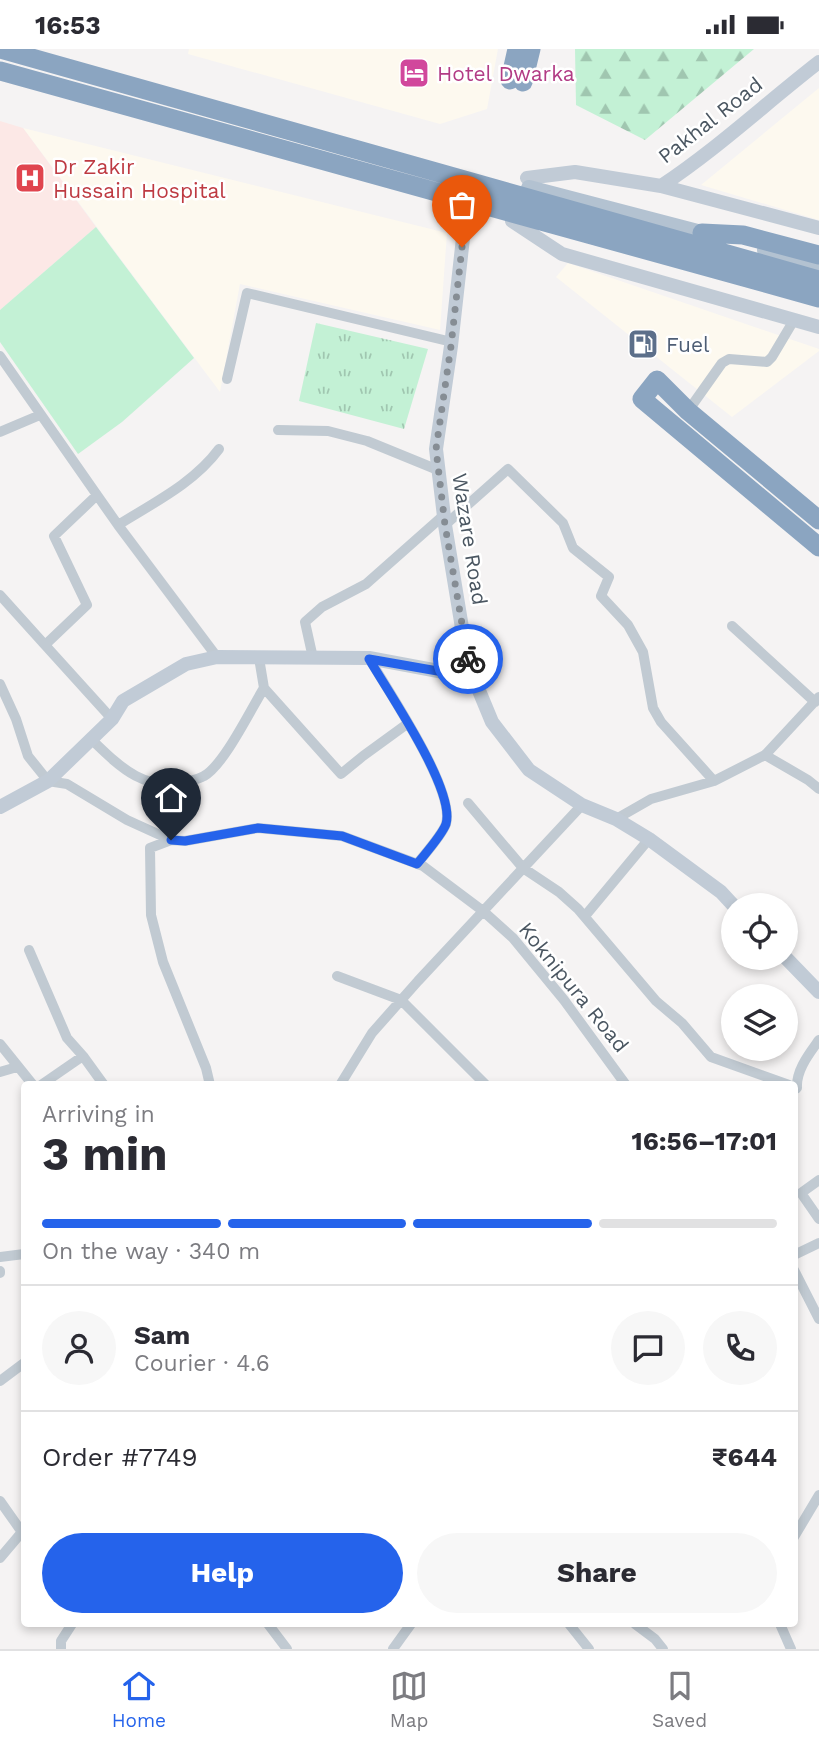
<!DOCTYPE html>
<html lang="en">
<head>
<meta charset="utf-8">
<style>
	:root { --surface:#fff; --page:#f7f7f7; --text:#2b2b33; --muted:#7c7c81; --line:#e1e1e2; --accent:#2563eb }
	body { margin:0; font-family:"Work Sans",sans-serif; background:var(--page); color:var(--text); height:100vh; display:flex; flex-direction:column; font-size:26px; white-space:nowrap }
	* { box-sizing:border-box; margin:0 }
	p { font-size:23px; color:var(--muted) }
	.icon { flex:none; width:38px; height:38px; fill:none; stroke:currentColor; stroke-width:2; stroke-linecap:round; stroke-linejoin:round }
	.map { position:relative; flex:1; overflow:hidden }
	.panel { position:absolute; left:21px; top:1032px; width:777px; height:546px; display:flex; flex-direction:column; background:var(--surface); border-radius:7px; box-shadow:0 4px 10px #0003 }
	.panel>* { flex:none }
	.controls { position:absolute; left:721px; top:844px; display:grid; gap:14px }
	.controls a { display:grid; place-items:center; width:77px; height:77px; border-radius:50%; background:var(--surface); box-shadow:0 4px 10px #0003; font-size:35px }
	.pin { position:absolute; display:grid; place-items:center; width:60px; height:60px; color:#fff; margin:-72px -30px; border-radius:50% 50% 50% 0; rotate:-45deg; box-shadow:0 0 7px #0007 }
	.pin .icon { rotate:45deg }
	.courier { position:absolute; display:grid; place-items:center; width:70px; height:70px; margin:-35px; border:5px solid #2563eb; border-radius:50%; background:#fff; color:#222; box-shadow:0 2px 9px #0007 }
	.summary em { font-style:normal; font-weight:700 }
	.summary div { display:flex; flex-direction:column-reverse }
	.summary { display:flex; align-items:center; justify-content:space-between; height:119px; padding:0 21px }
	h1 { font-size:46px; font-weight:700; line-height:52px }
	.bar { display:grid; grid-template-columns:repeat(4,1fr); gap:10px 7px; align-content:center; height:84px; padding:0 21px }
	.bar i { height:9px; border-radius:5px; background:var(--line) }
	.bar .selected { background:var(--accent) }
	.bar p { grid-column:span 4 }
	.line { display:flex; align-items:center; gap:18px; padding:0 21px; border-top:2px solid var(--line) }
	.line div { flex:1 }
	.round { display:grid; place-items:center; flex:none; width:74px; height:74px; border-radius:37px; background:var(--page) }
	.primary-button { display:flex; gap:14px; margin-top:auto; padding:14px 21px }
	.primary-button a { flex:1; height:80px; border-radius:42px; background:var(--accent); color:#fff; font-size:28px; font-weight:700; line-height:80px; text-align:center }
	.primary-button a+a { background:var(--page); color:var(--text) }
	.status { display:flex; justify-content:space-between; align-items:center; height:49px; padding:0 35px; background:var(--surface); direction:ltr }
	.status svg { height:19px; fill:currentColor }
	.tab-bar { display:flex; justify-content:space-around; align-items:center; height:98px; border-top:2px solid var(--line); background:var(--surface); font-size:19px; color:var(--muted) }
	.tab-bar a { display:grid; justify-items:center; gap:4px }
	.tab-bar .selected { color:var(--accent) }
	.map>svg:first-child { display:block }
</style>
</head>
<body>
<div class="status"><b>16:53</b><svg viewBox="0 0 49 12"><path d="M0 12V9h3v3zM5 12V6h3v6zM10 12V3h3v9zM15 12V0h3v12zM26 1h20v11H26zM47 4h2v5h-2z"/></svg></div>
<div class="map">
<svg width="819" height="1600" viewBox="0 0 819 1600">
	<defs>
		<pattern id="grass-tufts" width="24" height="20" patternUnits="userSpaceOnUse" patternTransform="scale(1.75)"><rect width="24" height="20" fill="#c3f1d5"/><path d="M3 7l-1-3M5 7V3M7 7l1-3M15 17l-1-3M17 17v-4M19 17l1-3" fill="none" stroke="#a0c6b0"/></pattern>
		<pattern id="forest-firs" width="22" height="20" patternUnits="userSpaceOnUse" patternTransform="scale(1.75)"><rect width="22" height="20" fill="#c3f1d5"/><path d="M5 1l3.5 6h-7zM16 11l3.5 6h-7z" fill="#a0c6b0"/></pattern>
	</defs>
	<rect width="100%" height="100%" fill="#f5f3f3"/>
	<path fill="#fdf9ef" d="M189,0H498L487,60L440,75L188,5Z
		M819,39V171L701,136Z
		M23,79L447,184L440,281L240,235L220,343Z
		M568,214L819,300V302L732,368L556,228Z"/>
	<path fill="#fce8e6" d="M0,72L23,79L96,178L0,261Z"/>
	<path fill="url(#grass-tufts)" d="M316,274L428,300L404,380L299,352Z"/>
	<path fill="url(#forest-firs)" d="M575,0H754L645,91L576,56Z"/>
	<path fill="#c3f1d5" d="M96,178L194,309L122,373L78,405L0,293V261Z"/>
	<g fill="none" stroke-linecap="round" stroke-linejoin="round">
		<path stroke="#c1cad2" stroke-width="10" d="M0,307L97,446
			M227,330L247,244L452,293
			M688,362L722,314L729,310L767,313L772,308L794,271
			M278,381L328,382L367,392L438,421
			M0,383L40,366
			M118,476L217,608
			M445,476L508,420L563,474L573,499L609,528L601,547L628,576L643,603L653,659L661,673L714,732
			M0,546L45,596
			M732,577L815,653
			M259,609L264,639L341,725L363,707L407,675
			M313,609L305,573L322,558L366,535L444,466
			M369,609C387,641 456,741 446,775C442,786 425,805 417,815
			M0,635L16,670L28,707L48,732L67,735L127,771L171,791L185,792L258,779L342,787L423,817L483,862L513,889L564,951L626,1036
			M112,670L45,596L87,556L54,487L97,446L118,476C153,454 194,434 219,400
			M91,690C120,718 145,744 188,732C193,731 199,730 204,727C224,716 251,660 264,639
			M765,706L808,731L819,740
			M468,754L523,819L559,843L578,860L656,952L682,974L711,1008L789,1036
			M616,770L651,750L714,732L765,706L819,648
			M171,791L150,799L151,866L163,913L206,1019L210,1036
			M585,867L649,790
			M29,901L67,989L83,1007L104,1036
			M337,927L401,951L486,1036
			M0,995L33,1036
			M0,1023L17,1018
			M41,1036L83,1007
			M340,1036L372,984L418,932L582,756
			M794,1041L797,1039C796,1021 809,1005 819,991
			M819,1131L801,1144L819,1170
			M794,1206L819,1194
			M0,1208L24,1205
			M794,1221L819,1270
			M0,1222V1224
			M0,1332L24,1314
			M0,1452L24,1486
			M794,1488L819,1446
			M0,1509L22,1483
			M268,1575L287,1600
			M569,1575L589,1600
			M635,1575L655,1590L663,1600
			M780,1575L791,1600
			M61,1600V1592L72,1575
			M393,1600L411,1575"/>
		<path stroke="#c1cbd6" stroke-width="14" d="M527,129L575,123L661,137L819,179
			M661,137C717,100 766,54 819,13
			M465,171L451,297L436,400L445,476L468,615L492,673L529,721L582,756L616,770L649,790L721,843L733,856
			M512,172L562,205L819,278
			M0,758L48,732L112,670L123,652L186,615L217,608L369,609L449,624L468,615
			M785,908L819,943"/>
		<path stroke="#b3c2d1" stroke-width="16" d="M529,139L713,187
			M765,201L819,217"/>
		<path stroke="#8ba5c1" stroke-width="19" d="M0,0L819,231
			M0,22L819,249
			M510,31L517,0
			M523,33L531,0
			M702,184L743,186L819,206
			M819,471L688,362L657,331L642,350L819,498"/>
	</g>
	<g fill="none" stroke-linecap="round" stroke-linejoin="round">
		<path stroke="#868d94" stroke-width="7" stroke-dasharray="0 12.6" d="M462,198L451,297L436,400L445,476L468,610"/>
		<path stroke="#2563eb" stroke-width="9" d="M171,791L185,792L258,779L342,787L417,815C425,805 442,786 446,775C456,741 387,641 369,610L449,624L468,615V610"/>
	</g>
	<defs>
		<g id="hotel-square" transform="scale(1.575)"><rect x="-9" y="-9" width="18" height="18" rx="4" fill="#d1479c" stroke="#fff"/><path d="M-6-4.5h1.5V1H6V5H4.5V3h-9V5H-6ZM-4 0a1.8 1.8 0 1 1 3.6 0ZM.5 0V-2.5h3Q6-2.5 6 0Z" fill="#fff"/></g>
		<g id="hospital-square" transform="scale(1.575)"><rect x="-9" y="-9" width="18" height="18" rx="4" fill="#e0444e" stroke="#fff"/><path d="M-5-5h3v3.5h4V-5h3V5h-3V1.5h-4V5h-3Z" fill="#fff"/></g>
		<g id="fuel-square" transform="scale(1.575)"><rect x="-9" y="-9" width="18" height="18" rx="4" fill="#5c6f8a" stroke="#fff"/><path d="M-5.5-6h7V0h2V4h1.3V-2.5L3-4.5l.8-.8L6-3V5H2.5V1h-1V6h-7ZM-4.2-4.7v3.2H.2V-4.7Z" fill="#fff"/></g>
	</defs>
	<g fill-rule="evenodd">
		<use href="#hotel-square" x="414" y="24"/>
		<use href="#hospital-square" x="30" y="129"/>
		<use href="#fuel-square" x="643" y="295"/>
	</g>
	<g text-anchor="middle" dominant-baseline="central" stroke-width="5" stroke-linejoin="round" paint-order="stroke">
		<g font-size="21" fill="#b23c85" stroke="#fff" text-anchor="start">
			<text x="437" y="24">Hotel Dwarka</text>
		</g>
		<g font-size="21" fill="#4a5661" stroke="#fff">
			<text transform="translate(710 71) rotate(-38)">Pakhal Road</text>
			<text transform="translate(470 490) rotate(81)">Wazare Road</text>
			<text transform="translate(574 938) rotate(51)">Koknipura Road</text>
		</g>
		<g font-size="21" fill="#be3a42" stroke="#fff" text-anchor="start">
			<text x="53" y="117">Dr Zakir<tspan x="53" dy="24">Hussain Hospital</tspan></text>
		</g>
		<g font-size="21" fill="#4e5e75" stroke="#fff" text-anchor="start">
			<text x="666" y="295">Fuel</text>
		</g>
	</g>
</svg>
<div class="controls">
<a><svg class="icon" aria-label="locate" viewBox="0 0 24 24"><circle cx="12" cy="12" r="6"/><path d="M12 2v4M12 18v4M2 12h4M18 12h4"/></svg></a>
<a><svg class="icon" aria-label="layers" viewBox="0 0 24 24"><path d="M12 4l9 5-9 5-9-5zM3 14l9 5 9-5"/></svg></a>
</div>
<div class="pin" style="left:462px;top:198px;background:#ea580c"><svg class="icon" aria-label="bag" viewBox="0 0 24 24"><path d="M5 8h14l-1 12H6zM9 8a3 3 0 0 1 6 0"/></svg></div>
<div class="pin" style="left:171px;top:791px;background:#1f2937"><svg class="icon" aria-label="home" viewBox="0 0 24 24"><path d="M3 11l9-7 9 7M6 9v11h12V9"/></svg></div>
<div class="courier" style="left:468px;top:610px"><svg class="icon" aria-label="bike" viewBox="0 0 24 24"><circle cx="6" cy="16" r="4"/><circle cx="18" cy="16" r="4"/><path d="M6 16l4-8h5l3 8M10 8l3 8H6M13 5h3"/></svg></div>
<section class="panel">
<div class="summary"><div><h1>3 min</h1><p>Arriving in</p></div><em>16:56–17:01</em></div>
<div class="bar"><i class="selected"></i><i class="selected"></i><i class="selected"></i><i></i><p>On the way · 340 m</p></div>
<div class="line" style="height:126px"><a class="round"><svg class="icon" aria-label="person" viewBox="0 0 24 24"><circle cx="12" cy="8" r="4"/><path d="M4 21q1-7 8-7t8 7"/></svg></a><div><b>Sam</b><p>Courier · 4.6</p></div><a class="round"><svg class="icon" aria-label="chat" viewBox="0 0 24 24"><path d="M4 5h16v11H9l-5 4z"/></svg></a><a class="round"><svg class="icon" aria-label="phone" viewBox="0 0 24 24"><path d="M5 4h4l2 5-3 2q2 4 5 5l2-3 5 2v4C11 20 4 13 5 4z"/></svg></a></div>
<div class="line" style="height:91px"><div>Order #7749</div><b>₹644</b></div>
<div class="primary-button"><a>Help</a><a>Share</a></div>
</section>
</div>
<nav class="tab-bar">
<a class="selected"><svg class="icon" aria-label="home" viewBox="0 0 24 24"><path d="M3 11l9-7 9 7M6 9v11h12V9"/></svg>Home</a>
<a><svg class="icon" aria-label="map" viewBox="0 0 24 24"><path d="M3 6l6-2 6 2 6-2v14l-6 2-6-2-6 2zM9 4v14M15 6v14"/></svg>Map</a>
<a><svg class="icon" aria-label="saved" viewBox="0 0 24 24"><path d="M7 4h10v16l-5-4-5 4z"/></svg>Saved</a>
</nav>
</body>
</html>
